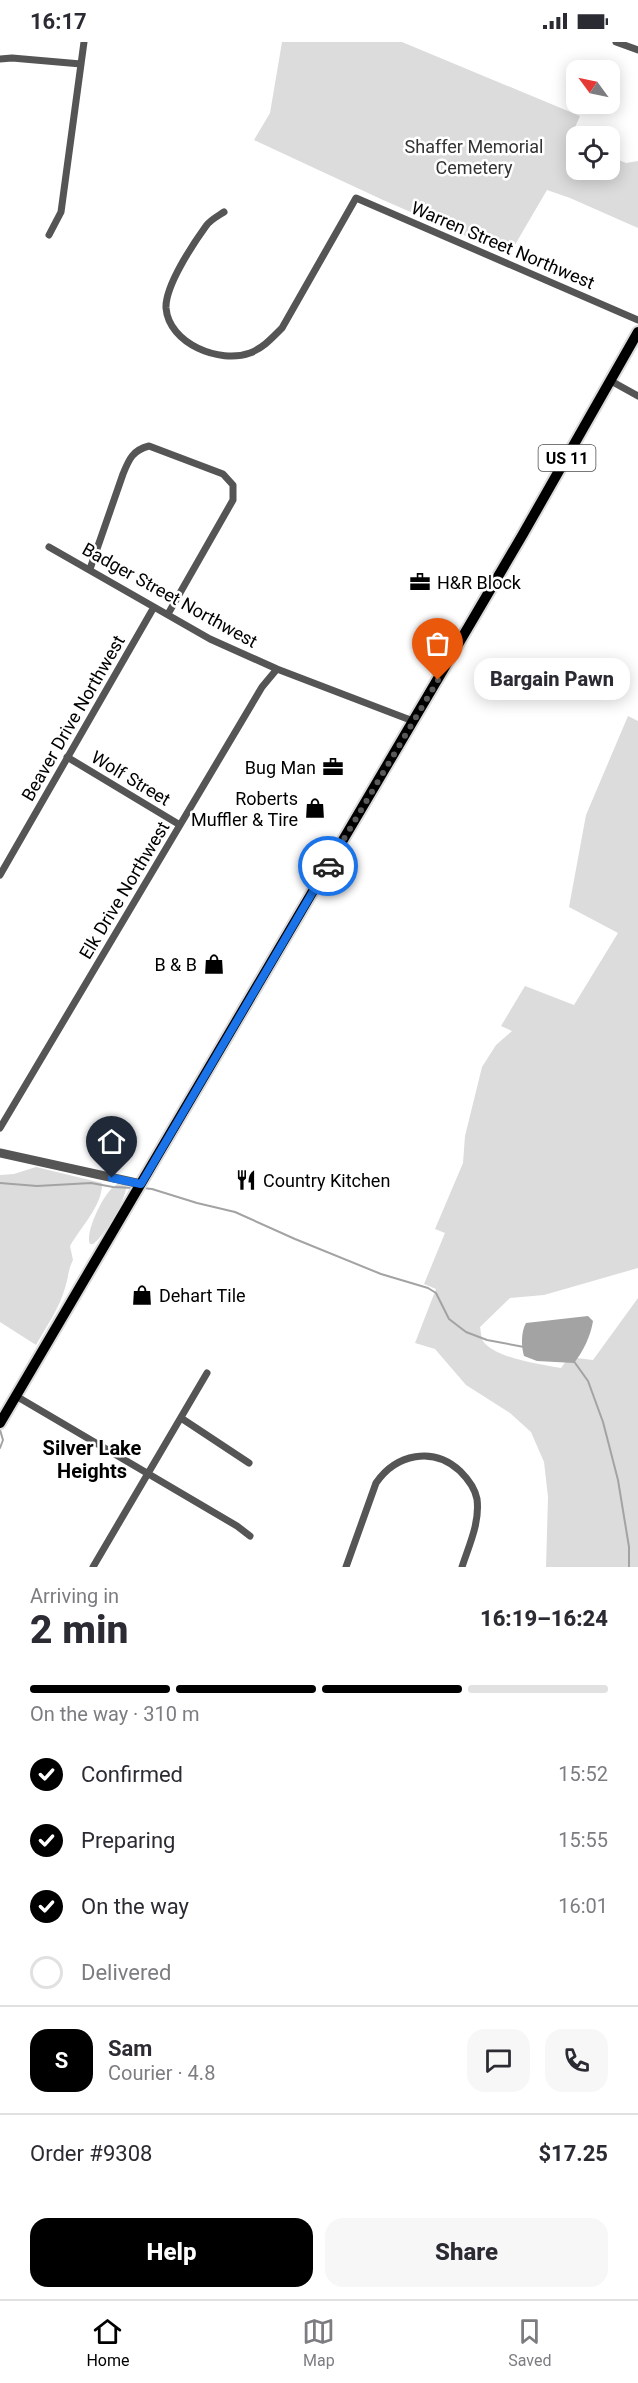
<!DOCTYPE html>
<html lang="en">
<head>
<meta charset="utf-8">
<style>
	:root { --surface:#fff; --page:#f7f7f7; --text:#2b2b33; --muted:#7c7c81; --line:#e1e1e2; --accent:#000 }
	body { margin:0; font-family:Roboto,sans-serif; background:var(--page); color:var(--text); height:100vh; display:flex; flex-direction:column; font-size:22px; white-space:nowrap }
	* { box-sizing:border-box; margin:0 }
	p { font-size:20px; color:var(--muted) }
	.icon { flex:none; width:33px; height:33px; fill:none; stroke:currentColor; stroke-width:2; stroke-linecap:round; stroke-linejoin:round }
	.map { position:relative; height:1525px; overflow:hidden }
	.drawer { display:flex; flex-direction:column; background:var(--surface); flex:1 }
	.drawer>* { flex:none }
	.needle { width:39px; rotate:303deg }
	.buttons { position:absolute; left:566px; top:18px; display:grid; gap:12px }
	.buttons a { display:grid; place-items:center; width:54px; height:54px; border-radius:12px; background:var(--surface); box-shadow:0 3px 15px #0003; font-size:30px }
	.pin { position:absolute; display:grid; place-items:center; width:51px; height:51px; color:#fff; margin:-62px -26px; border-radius:50% 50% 50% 0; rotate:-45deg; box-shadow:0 0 6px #0007 }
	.pin .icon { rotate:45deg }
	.courier { position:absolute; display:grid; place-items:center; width:60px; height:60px; margin:-30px; border:4px solid #1a73e8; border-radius:50%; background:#fff; color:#222; box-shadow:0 2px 8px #0007 }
	.bubble { position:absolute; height:42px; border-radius:18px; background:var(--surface); box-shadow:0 3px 15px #0003; font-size:20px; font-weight:800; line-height:42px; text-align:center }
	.head em { font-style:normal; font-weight:800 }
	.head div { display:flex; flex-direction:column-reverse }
	.head { display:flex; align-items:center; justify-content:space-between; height:102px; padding:0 30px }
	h1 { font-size:39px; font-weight:800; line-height:45px }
	.bar { display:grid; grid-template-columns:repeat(4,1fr); gap:9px 6px; align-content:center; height:72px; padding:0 30px }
	.bar i { height:8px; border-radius:4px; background:var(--line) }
	.bar .current { background:var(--accent) }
	.bar p { grid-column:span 4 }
	.line { display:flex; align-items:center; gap:15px; padding:0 30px; border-top:2px solid var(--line) }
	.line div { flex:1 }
	.round { display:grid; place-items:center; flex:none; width:63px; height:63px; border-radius:18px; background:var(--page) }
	ol { padding:0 30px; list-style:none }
	li { display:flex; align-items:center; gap:18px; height:66px }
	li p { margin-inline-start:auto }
	li .icon { padding:6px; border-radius:50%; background:var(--accent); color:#fff; stroke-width:4 }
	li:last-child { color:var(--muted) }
	li i { width:33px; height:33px; border:3px solid var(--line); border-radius:50% }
	.button { display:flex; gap:12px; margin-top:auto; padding:12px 30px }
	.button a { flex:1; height:69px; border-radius:18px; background:var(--accent); color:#fff; font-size:24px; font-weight:800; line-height:69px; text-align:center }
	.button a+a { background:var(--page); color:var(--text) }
	.status { display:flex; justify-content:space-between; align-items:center; height:42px; padding:0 30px; background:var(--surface); direction:ltr }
	.status svg { height:16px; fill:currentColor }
	.tab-bar { display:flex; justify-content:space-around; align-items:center; height:84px; border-top:2px solid var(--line); background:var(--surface); font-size:16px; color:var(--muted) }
	.tab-bar a { display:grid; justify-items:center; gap:3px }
	.tab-bar .current { color:var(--accent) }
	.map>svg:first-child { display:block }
</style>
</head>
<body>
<div class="status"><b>16:17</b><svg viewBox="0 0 49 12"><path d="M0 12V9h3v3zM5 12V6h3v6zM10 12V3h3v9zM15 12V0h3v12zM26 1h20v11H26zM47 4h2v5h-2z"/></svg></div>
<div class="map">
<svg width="638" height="1525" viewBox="0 0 638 1525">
	<rect width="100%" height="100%" fill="#fff"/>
	<path fill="#dcdcdc" d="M282,0H402L580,74L570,97L576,99V128H609V114L626,121L638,119V186L570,156L547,148L509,213L383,158L254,98L270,71Z
		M628,674L638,679V1226L544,1253L510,1256L480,1285C481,1289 481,1296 483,1299C494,1316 543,1323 561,1326L569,1315L593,1318L638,1256V1525H546L548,1455L544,1420L531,1390L510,1371L466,1343L435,1307L415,1301L436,1247L424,1242L445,1191L435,1187L463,1121L465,1094L482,1025L496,1003L512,989L501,984L525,944L574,963L618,891L569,865L586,773Z
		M36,1125L102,1141C103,1163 80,1186 70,1204L73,1218C67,1231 69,1234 65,1246C59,1267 46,1285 36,1303L0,1280V1133L14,1132Z
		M118,1142L126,1143C128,1155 103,1196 93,1202H90C84,1191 106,1145 118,1142Z"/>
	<path fill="#a3a3a3" d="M588,1274L593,1279C591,1293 583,1310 574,1321L537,1319L524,1314C521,1304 521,1290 526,1281Z"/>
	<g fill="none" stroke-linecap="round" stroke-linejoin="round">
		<path stroke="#a3a3a3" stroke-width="2" d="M0,1141L37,1144L91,1141L113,1145L134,1146
			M143,1146L152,1147L197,1161L235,1170L295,1197L381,1232L428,1246L436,1251L449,1277L466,1290L487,1298L524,1305
			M573,1318L588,1339L603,1380L618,1438L629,1505V1525
			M0,1388L3,1398L0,1406"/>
		<g stroke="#dbdbdb" stroke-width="14">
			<path id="primary" d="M0,1381L523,492L638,290"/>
		</g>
		<path stroke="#555" stroke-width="7" d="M616,0L638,8
			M0,17L12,16L81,22
			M224,170C218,174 210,178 206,184C193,202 165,244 166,266C169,302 220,322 250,311C263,306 272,296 282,286L356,156L638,278
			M49,193L61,170L84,0
			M611,339L638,354
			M49,505L210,597L277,627L413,679
			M90,527L123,432C129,417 133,408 149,404L223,432L233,443V458L168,572
			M67,715L180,783
			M0,833L154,565
			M0,1086L262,645L277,627
			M16,1354L237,1484L250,1494
			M181,1376L249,1421
			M93,1525L207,1331
			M346,1525L376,1441C396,1412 433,1404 460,1429C468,1437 475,1446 477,1457C480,1481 469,1503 462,1525"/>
		<path stroke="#555" stroke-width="9" d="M0,1111L141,1142"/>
		<use href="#primary" stroke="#000" stroke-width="10"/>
	</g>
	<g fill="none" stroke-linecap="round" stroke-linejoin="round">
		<path stroke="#595959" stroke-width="6" stroke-dasharray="0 10.8" d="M328,824L438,638"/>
		<path stroke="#1a73e8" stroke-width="8" d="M112,1136L141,1142L328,824"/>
	</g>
	<defs>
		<g id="office-bare" transform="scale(1.62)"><path d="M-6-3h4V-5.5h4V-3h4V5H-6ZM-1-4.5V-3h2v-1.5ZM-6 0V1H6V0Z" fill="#000" stroke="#fff" stroke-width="2.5" paint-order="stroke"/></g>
		<g id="shop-bare" transform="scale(1.62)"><path d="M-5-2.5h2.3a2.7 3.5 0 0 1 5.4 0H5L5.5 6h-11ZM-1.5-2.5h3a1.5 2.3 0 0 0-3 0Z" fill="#000" stroke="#fff" stroke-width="2.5" paint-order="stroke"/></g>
		<g id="restaurant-bare" transform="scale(1.62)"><path d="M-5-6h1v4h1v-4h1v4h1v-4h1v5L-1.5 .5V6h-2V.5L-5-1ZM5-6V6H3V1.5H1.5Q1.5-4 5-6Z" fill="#000" stroke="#fff" stroke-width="2.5" paint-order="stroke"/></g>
	</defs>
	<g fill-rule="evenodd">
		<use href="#office-bare" x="420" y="540"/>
		<use href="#office-bare" x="333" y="725"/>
		<use href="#shop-bare" x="315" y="766"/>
		<use href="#shop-bare" x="214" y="922"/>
		<use href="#restaurant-bare" x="246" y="1138"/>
		<use href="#shop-bare" x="142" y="1253"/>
	</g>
	<g text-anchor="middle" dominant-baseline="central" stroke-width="5" stroke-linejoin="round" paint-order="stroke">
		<rect fill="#fff" stroke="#4c4c4c" stroke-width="1.5" x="538.5" y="403" width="57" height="26" rx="4.5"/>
		<g font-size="16" font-weight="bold" fill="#000">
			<text x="567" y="416">US 11</text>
		</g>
		<g font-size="18" fill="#333" stroke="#fff">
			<text x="474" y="104">Shaffer Memorial<tspan x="474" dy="21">Cemetery</tspan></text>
		</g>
		<g font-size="18" fill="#000" stroke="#fff">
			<text transform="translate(503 203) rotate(23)">Warren Street Northwest</text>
			<text transform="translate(170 553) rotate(29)">Badger Street Northwest</text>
			<text transform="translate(73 676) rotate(-60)">Beaver Drive Northwest</text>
			<text transform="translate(131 736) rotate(31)">Wolf Street</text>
			<text transform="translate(124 848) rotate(-59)">Elk Drive Northwest</text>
		</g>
		<g font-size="18" fill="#000" stroke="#fff" text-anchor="start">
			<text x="437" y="540">H&amp;R Block</text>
			<text x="316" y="725" text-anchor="end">Bug Man</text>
			<text x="298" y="756" text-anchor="end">Roberts<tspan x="298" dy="21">Muffler &amp; Tire</tspan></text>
			<text x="197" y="922" text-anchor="end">B &amp; B</text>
			<text x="263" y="1138">Country Kitchen</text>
			<text x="159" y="1253">Dehart Tile</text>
		</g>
		<g font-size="20" font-weight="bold" fill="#000" stroke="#fff">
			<text x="92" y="1406">Silver Lake<tspan x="92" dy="23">Heights</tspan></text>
		</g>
	</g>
</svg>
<div class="buttons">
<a><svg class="needle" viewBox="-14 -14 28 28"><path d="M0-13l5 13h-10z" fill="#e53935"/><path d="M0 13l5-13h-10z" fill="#7c7c81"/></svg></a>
<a><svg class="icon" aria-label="locate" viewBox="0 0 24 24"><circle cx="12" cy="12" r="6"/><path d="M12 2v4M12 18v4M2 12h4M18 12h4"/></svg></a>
</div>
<div class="pin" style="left:438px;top:638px;background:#ea580c"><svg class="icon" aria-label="bag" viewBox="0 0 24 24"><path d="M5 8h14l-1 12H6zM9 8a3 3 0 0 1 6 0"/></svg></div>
<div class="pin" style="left:112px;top:1136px;background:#1f2937"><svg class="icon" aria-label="home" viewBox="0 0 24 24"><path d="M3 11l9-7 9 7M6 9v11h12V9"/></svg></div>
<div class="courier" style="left:328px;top:824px"><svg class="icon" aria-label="car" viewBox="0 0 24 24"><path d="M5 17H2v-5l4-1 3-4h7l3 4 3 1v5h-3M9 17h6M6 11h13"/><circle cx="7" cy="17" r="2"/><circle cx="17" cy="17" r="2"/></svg></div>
<div class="bubble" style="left:474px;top:616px;width:156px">Bargain Pawn</div>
</div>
<section class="drawer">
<div class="head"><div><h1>2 min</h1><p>Arriving in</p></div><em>16:19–16:24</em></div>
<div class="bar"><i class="current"></i><i class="current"></i><i class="current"></i><i></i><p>On the way · 310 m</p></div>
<ol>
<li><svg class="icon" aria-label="check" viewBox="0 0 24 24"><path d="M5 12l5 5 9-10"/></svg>Confirmed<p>15:52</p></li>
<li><svg class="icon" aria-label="check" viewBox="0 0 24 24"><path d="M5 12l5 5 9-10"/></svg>Preparing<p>15:55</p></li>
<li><svg class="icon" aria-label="check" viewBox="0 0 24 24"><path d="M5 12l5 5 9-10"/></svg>On the way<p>16:01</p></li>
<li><i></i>Delivered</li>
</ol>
<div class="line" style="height:108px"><b class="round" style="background:var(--accent);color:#fff">S</b><div><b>Sam</b><p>Courier · 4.8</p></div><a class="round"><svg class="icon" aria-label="chat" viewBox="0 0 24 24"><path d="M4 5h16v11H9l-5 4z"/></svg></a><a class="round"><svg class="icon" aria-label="phone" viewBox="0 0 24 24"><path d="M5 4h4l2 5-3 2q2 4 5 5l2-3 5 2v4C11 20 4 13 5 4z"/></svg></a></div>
<div class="line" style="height:78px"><div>Order #9308</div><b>$17.25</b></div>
<div class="button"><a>Help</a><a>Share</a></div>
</section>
<nav class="tab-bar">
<a class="current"><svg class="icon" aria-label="home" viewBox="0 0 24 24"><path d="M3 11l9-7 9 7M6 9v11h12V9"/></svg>Home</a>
<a><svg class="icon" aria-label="map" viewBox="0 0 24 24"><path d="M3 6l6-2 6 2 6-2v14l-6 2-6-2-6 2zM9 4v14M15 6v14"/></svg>Map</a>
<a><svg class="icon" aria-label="saved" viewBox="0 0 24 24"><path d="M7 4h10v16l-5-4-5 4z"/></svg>Saved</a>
</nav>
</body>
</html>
